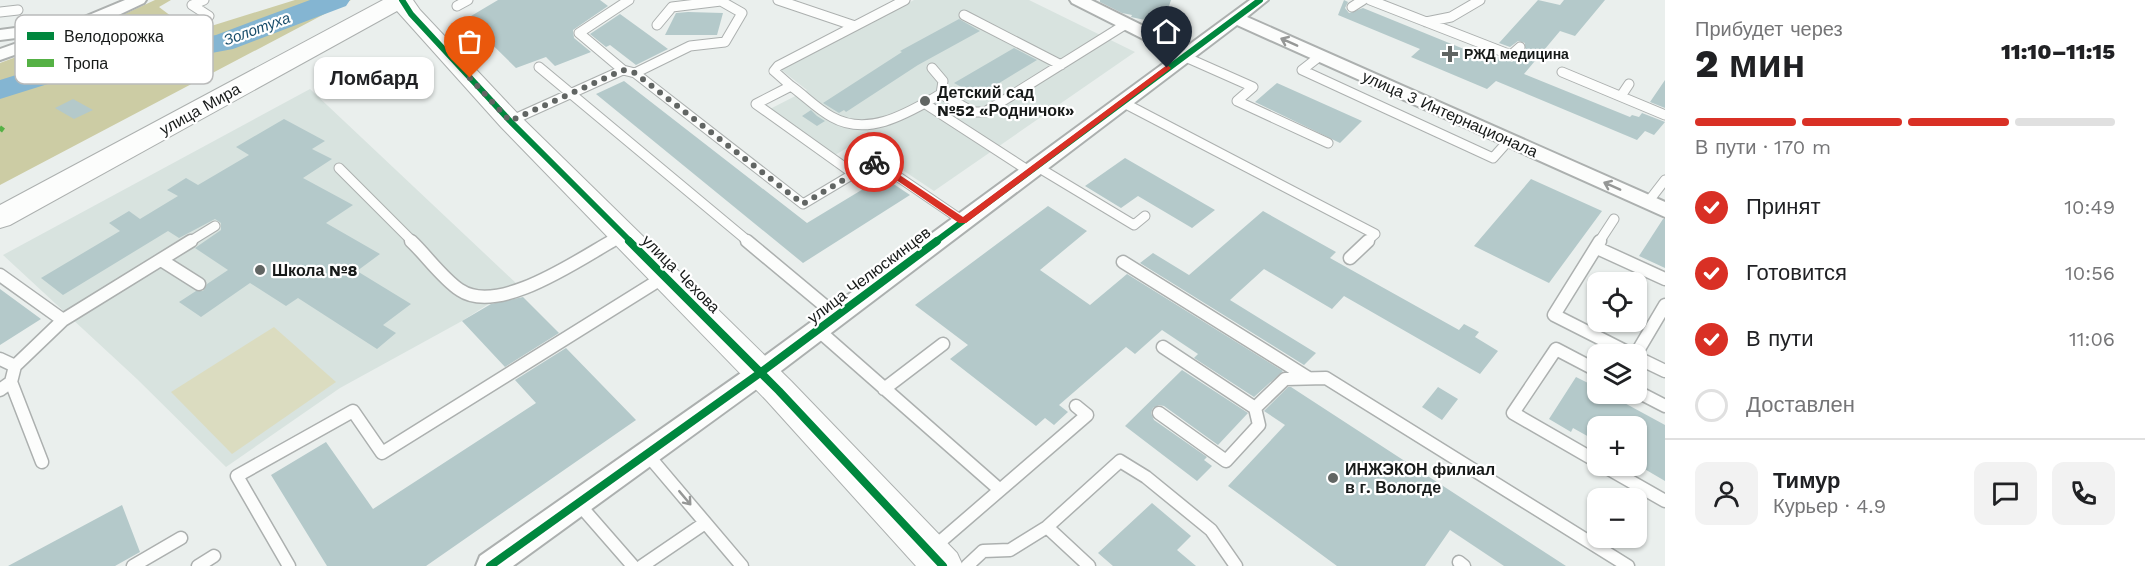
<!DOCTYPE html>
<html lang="ru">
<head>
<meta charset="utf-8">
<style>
	:root { --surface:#fff; --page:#f2f2f2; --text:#202124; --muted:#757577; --line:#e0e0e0; --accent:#d93025 }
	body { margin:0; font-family:"Work Sans",sans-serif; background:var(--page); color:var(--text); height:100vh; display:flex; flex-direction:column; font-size:22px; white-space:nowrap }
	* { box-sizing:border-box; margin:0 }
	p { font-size:20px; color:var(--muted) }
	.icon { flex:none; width:33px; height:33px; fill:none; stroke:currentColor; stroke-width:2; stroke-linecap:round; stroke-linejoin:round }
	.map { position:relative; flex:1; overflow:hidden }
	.details { display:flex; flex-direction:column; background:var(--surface); width:480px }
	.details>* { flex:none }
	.tools { position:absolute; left:1587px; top:272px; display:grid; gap:12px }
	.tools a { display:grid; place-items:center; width:60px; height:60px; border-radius:12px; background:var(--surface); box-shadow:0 2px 4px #0004; font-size:30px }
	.pin { position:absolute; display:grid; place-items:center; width:51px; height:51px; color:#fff; margin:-62px -26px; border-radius:50% 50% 50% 0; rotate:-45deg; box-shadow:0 0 6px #0007 }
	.pin .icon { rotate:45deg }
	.courier { position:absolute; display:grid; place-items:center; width:60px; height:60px; margin:-30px; border:4px solid #d93025; border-radius:50%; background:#fff; color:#222; box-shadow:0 2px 8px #0007 }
	.bubble { position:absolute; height:42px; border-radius:12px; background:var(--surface); box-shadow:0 2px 4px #0004; font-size:20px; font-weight:800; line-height:42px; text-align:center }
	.overview em { font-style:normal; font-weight:800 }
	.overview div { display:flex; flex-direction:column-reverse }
	.overview { display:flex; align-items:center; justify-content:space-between; height:102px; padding:0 30px }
	h1 { font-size:39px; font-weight:800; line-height:45px }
	.bar { display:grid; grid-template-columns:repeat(4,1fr); gap:9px 6px; align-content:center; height:72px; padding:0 30px }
	.bar i { height:8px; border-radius:4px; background:var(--line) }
	.bar .selected { background:var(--accent) }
	.bar p { grid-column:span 4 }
	.line { display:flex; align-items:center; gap:15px; padding:0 30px; border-top:2px solid var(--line) }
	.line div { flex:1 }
	.round { display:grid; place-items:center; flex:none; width:63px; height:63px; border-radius:12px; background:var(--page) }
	ol { padding:0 30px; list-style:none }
	li { display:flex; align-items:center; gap:18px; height:66px }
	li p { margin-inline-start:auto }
	li .icon { padding:6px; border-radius:50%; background:var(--accent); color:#fff; stroke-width:4 }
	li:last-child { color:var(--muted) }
	li i { width:33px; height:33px; border:3px solid var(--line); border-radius:50% }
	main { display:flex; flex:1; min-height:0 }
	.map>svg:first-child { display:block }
</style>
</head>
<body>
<main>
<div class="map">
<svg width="1665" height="566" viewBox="0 0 1665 566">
	<rect width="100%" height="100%" fill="#eaefed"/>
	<path fill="#d8e3df" d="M914,0H1029L1135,52L934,191L859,141L835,155L770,109L807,90L780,69Z
		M310,89L518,285L462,321L340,388L226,467L137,379L3,255Z"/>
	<path fill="#dbdcc0" d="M274,327L336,382L232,454L171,392Z"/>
	<path fill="#cccca4" d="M155,0H171L159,7L192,32L295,0H351L0,185V63L99,26Z"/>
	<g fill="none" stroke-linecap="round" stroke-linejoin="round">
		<path fill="#84b5d2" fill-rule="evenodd" d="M310,0H350L346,6L233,49L51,83L0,99V80L45,66L216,35Z"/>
	</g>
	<path fill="#b4c9ca" d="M498,0H600L608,6L573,30L574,38L591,52L555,66L546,57L516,68L466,19Z
		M1100,0H1171L1164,21L1155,19L1154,22L1131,17L1132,15L1122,13L1100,2Z
		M1344,0L1348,2L1345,8L1349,13L1363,8L1486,58L1489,54L1512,62L1525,52V43L1518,41L1510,47L1499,43L1538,0L1560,5L1564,0H1605L1575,36L1560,31L1524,74L1630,117L1632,115L1639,117L1642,113L1665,122L1654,135L1645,131L1637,140L1496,81L1487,89L1411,57L1420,49L1338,15Z
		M688,12L723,13L717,35H665L676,13Z
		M620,14L649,35L668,49L636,65L610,45L606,47L590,34Z
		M959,19L980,31L918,65L846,112L844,110L839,113L823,103L902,52L900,51Z
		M1014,48L1037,60L978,96L954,83Z
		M1665,80V108L1650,102Z
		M624,81L807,223L883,177L910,195L803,263L596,94Z
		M1277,83L1362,121L1340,143L1255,102Z
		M73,99L93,110L74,119L55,108Z
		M811,110L817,116L825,121L817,126L802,116Z
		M284,119L325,141L312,149L332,159L303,178L353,205L326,223L380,254L357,271L411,304L383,325L396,333L377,349L298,298L286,306L250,283L201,317L179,302L196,291H203L207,284L228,270L195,248L221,230V223L215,219L179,238L168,231L63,295L41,278L120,231L109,223L129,211L140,219L178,196L167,190L186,178L198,185L249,155L236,147Z
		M1125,158L1144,169L1215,210L1192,228L1138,196L1121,208L1085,186Z
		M1531,179L1602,211L1549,283L1474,246Z
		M1048,206L1087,231L1040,270L1090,305L1127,274L1283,371L1254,397L1194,358L1198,354L1162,330L1135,354L1126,347L1059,405L1068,412L1054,425L1045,418L1036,426L950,359L968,345L915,305Z
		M1263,211L1336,252L1330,258L1459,330L1464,324L1479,332L1475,337L1498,351L1480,374L1344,296L1332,309L1264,269L1230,300L1316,353L1304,365L1140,263L1153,253L1189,275Z
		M1663,219H1665V268L1639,256Z
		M0,289L41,319L0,345Z
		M523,297L559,333L505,367L462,321L491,304Z
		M566,348L636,420L426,566H327L271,475L326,442L373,509L536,403L515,380Z
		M1182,370L1248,413L1218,445L1164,406L1159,405L1153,408L1151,413L1154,420L1207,457L1204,460L1212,466L1197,481L1125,426Z
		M1576,377L1598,388V393H1606L1665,425V481L1636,464V426H1598V442L1573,428L1571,432L1549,419Z
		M1288,387H1291L1566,566H1504L1450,530L1425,566H1337L1228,486L1285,425L1264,411Z
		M1438,387L1458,399L1442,420L1422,407Z
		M1152,503L1191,536L1177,550L1196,566H1113L1098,553Z
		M122,505L140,552L115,566H8Z"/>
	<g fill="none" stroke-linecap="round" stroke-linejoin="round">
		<g stroke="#acb0af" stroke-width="11">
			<path id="lane-far1" d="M204,0L192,5L209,16
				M778,0L855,26
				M1370,0L1511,55L1520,47
				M457,6L468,0
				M1352,7L1363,0
				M0,12L18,10
				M964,15L1061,65
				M1426,22L1451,17L1480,0
				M1183,56L1253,87L1237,101L1328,143
				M1320,56L1302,70L1493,158L1509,140
				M539,67L749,242
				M932,68L943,81L941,94
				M623,70L635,73L803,204L875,161L963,221
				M1562,72L1665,115
				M635,73L690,46L725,42L742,13L721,1L672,7L657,25
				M791,86C805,96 817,109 832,117C869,138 909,112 941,94L973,112H985L1126,24
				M1621,96L1629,84
				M1122,102L1375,234L1366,242
				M924,103L1029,171
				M510,121L623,70L579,33L629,0
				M1036,166L1134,225L1145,216
				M339,168L413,242
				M854,174L756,104L791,86L774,71L778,66L905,0
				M1648,202L1665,180
				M189,242L215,226
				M609,242L622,235
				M1599,242L1614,219"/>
		</g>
		<g stroke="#acb0af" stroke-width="15">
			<path id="lane" d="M411,241C426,255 443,279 460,290C498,316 578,260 612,241
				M747,241L837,316
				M1600,241L1554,315L1631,354
				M1597,248L1665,279
				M1350,258L1368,241
				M161,260L199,284
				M1123,262L1307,377
				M0,275L63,320L15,366
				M63,320L191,241
				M818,330L1000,490
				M1163,347L1255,408
				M1636,354L1665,305
				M1636,357L1665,371
				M0,359L15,366L11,382L0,390
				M1598,371L1556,349L1513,413L1598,462
				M11,382L42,462
				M884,389L943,344
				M1636,391L1665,406
				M1159,413L1226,461L1259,425L1255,408L1285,379L1326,378L1628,566
				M647,454L742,566
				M1602,465L1665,501
				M578,503L633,566
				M1047,527L1089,566
				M934,547L1087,415L1076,406
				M1459,562L1464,566
				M133,566L181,538
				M198,566L214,556
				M289,566L237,476L353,411L382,453L664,277
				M642,566L705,523
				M967,566L983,551L1010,550L1047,527L1120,461L1146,477L1211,530L1236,566"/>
		</g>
		<g stroke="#acb0af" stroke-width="4">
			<path id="street" d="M125,0H146L144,3L91,28L0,60V49L40,35L0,40V30L45,24L51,25L53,30Z
				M1070,0H1091L1186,47L1250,0H1268L1247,17L1665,202V217L1237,25L769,380L513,566H476L480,556L751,366L1175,55L1072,3Z"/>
		</g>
		<g stroke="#acb0af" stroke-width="2">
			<path id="secondary" d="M383,0H413L420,10L519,115L791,381L957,553L963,566H916L767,401L501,127L397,11L10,225L0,228V205Z"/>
		</g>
		<use href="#lane-far1" stroke="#fcfdfc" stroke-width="9"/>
		<use href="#lane" stroke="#fcfdfc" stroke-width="12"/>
		<use href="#street" fill="#fcfdfc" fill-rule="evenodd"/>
		<use href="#secondary" fill="#fcfdfc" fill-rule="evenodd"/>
		<path stroke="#55b145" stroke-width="5" stroke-dasharray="10 5" stroke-linecap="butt" d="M0,131L3,127"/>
		<g stroke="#fff" stroke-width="9">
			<path id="cycleway-far1" d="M402,0L411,14L510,121L631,242
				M935,242L1260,0"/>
		</g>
		<g stroke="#fff" stroke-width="12">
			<path id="cycleway" d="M629,241L779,391L943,566
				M490,566L760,373L937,241"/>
		</g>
		<use href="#cycleway-far1" stroke="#00873e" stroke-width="6"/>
		<use href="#cycleway" stroke="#00873e" stroke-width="8"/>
	</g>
	<defs><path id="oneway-shaft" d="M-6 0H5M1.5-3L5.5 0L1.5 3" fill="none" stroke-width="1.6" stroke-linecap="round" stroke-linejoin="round" transform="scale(1.5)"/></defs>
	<g stroke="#959796">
		<use href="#oneway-shaft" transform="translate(1289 42) rotate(-156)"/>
		<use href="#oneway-shaft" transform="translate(1612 186) rotate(-156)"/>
		<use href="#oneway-shaft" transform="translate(685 498) rotate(50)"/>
	</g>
	<path fill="#d93025" d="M1167,65L1171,68L1170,69L966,223H959L870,162L877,160L963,217Z"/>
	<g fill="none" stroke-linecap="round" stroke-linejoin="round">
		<path stroke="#616563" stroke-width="6" stroke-dasharray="0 10.8" d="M470,78L510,121L623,70L635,73L803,204L874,162"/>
	</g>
	<g fill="#616563" stroke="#fff" stroke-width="2">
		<path d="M1447 45h6v6h6v6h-6v6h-6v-6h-6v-6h6z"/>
		<circle cx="925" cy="101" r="6"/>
		<circle cx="260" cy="270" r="6"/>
		<circle cx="1333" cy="478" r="6"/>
	</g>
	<g text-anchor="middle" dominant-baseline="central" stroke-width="4.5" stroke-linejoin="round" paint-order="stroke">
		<g font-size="14" font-weight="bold" fill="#171a19" stroke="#fff" text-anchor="start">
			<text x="1464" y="54">РЖД медицина</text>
		</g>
		<g font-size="15" font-style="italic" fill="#184d6b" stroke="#fff">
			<text transform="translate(257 29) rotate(-20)">Золотуха</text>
		</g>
		<g font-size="16" font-weight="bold" fill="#171a19" stroke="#fff" text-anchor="start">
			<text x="937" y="92">Детский сад<tspan x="937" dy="18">№52 «Родничок»</tspan></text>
			<text x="272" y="270">Школа №8</text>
			<text x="1345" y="469">ИНЖЭКОН филиал<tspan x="1345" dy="18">в г. Вологде</tspan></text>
		</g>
		<g font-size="16" fill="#171a19" stroke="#fff">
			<text transform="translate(200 109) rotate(-29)">улица Мира</text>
			<text transform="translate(1450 114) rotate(24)">улица 3 Интернационала</text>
			<text transform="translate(681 274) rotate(45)">улица Чехова</text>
			<text transform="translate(869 275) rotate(-37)">улица Челюскинцев</text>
		</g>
	</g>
	<rect x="15" y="15" width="198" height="69" rx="9" fill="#fff" stroke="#b9baba" stroke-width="1.5"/>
	<rect x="27" y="32" width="27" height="8" fill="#00873e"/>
	<rect x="27" y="59" width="27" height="8" fill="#55b145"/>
	<g font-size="16" fill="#171a19">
		<text x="64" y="42">Велодорожка</text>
		<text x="64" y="69">Тропа</text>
	</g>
</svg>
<div class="tools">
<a><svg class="icon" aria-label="locate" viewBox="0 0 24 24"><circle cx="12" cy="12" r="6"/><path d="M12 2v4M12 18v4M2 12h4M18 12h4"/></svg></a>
<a><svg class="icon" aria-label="layers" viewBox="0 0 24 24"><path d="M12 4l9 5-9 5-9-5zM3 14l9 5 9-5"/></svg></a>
<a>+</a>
<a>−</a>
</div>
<div class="pin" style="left:470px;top:78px;background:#ea580c"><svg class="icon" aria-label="bag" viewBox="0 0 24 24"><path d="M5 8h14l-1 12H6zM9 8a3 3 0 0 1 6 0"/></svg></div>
<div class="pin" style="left:1167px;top:68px;background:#1f2937"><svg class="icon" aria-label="home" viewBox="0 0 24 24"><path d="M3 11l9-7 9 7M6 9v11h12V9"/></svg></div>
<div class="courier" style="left:874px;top:162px"><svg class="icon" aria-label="bike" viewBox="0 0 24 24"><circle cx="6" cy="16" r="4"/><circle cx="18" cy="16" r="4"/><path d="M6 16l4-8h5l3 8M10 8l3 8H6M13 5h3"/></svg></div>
<div class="bubble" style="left:314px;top:57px;width:120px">Ломбард</div>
</div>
<section class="details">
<div class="overview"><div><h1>2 мин</h1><p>Прибудет через</p></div><em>11:10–11:15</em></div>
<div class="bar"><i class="selected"></i><i class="selected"></i><i class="selected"></i><i></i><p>В пути · 170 m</p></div>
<ol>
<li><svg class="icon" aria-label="check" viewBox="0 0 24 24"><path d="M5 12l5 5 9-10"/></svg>Принят<p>10:49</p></li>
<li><svg class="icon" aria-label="check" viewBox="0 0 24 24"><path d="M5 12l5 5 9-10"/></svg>Готовится<p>10:56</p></li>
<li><svg class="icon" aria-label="check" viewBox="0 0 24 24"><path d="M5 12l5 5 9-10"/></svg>В пути<p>11:06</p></li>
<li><i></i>Доставлен</li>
</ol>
<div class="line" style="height:108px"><a class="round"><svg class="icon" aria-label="person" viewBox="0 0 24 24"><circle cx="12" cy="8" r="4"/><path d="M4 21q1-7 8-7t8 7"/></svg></a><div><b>Тимур</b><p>Курьер · 4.9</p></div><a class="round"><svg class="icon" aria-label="chat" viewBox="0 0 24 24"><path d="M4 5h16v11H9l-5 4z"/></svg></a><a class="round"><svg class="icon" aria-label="phone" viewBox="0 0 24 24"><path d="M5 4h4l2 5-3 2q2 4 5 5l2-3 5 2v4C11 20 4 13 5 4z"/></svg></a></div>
</section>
</main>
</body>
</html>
